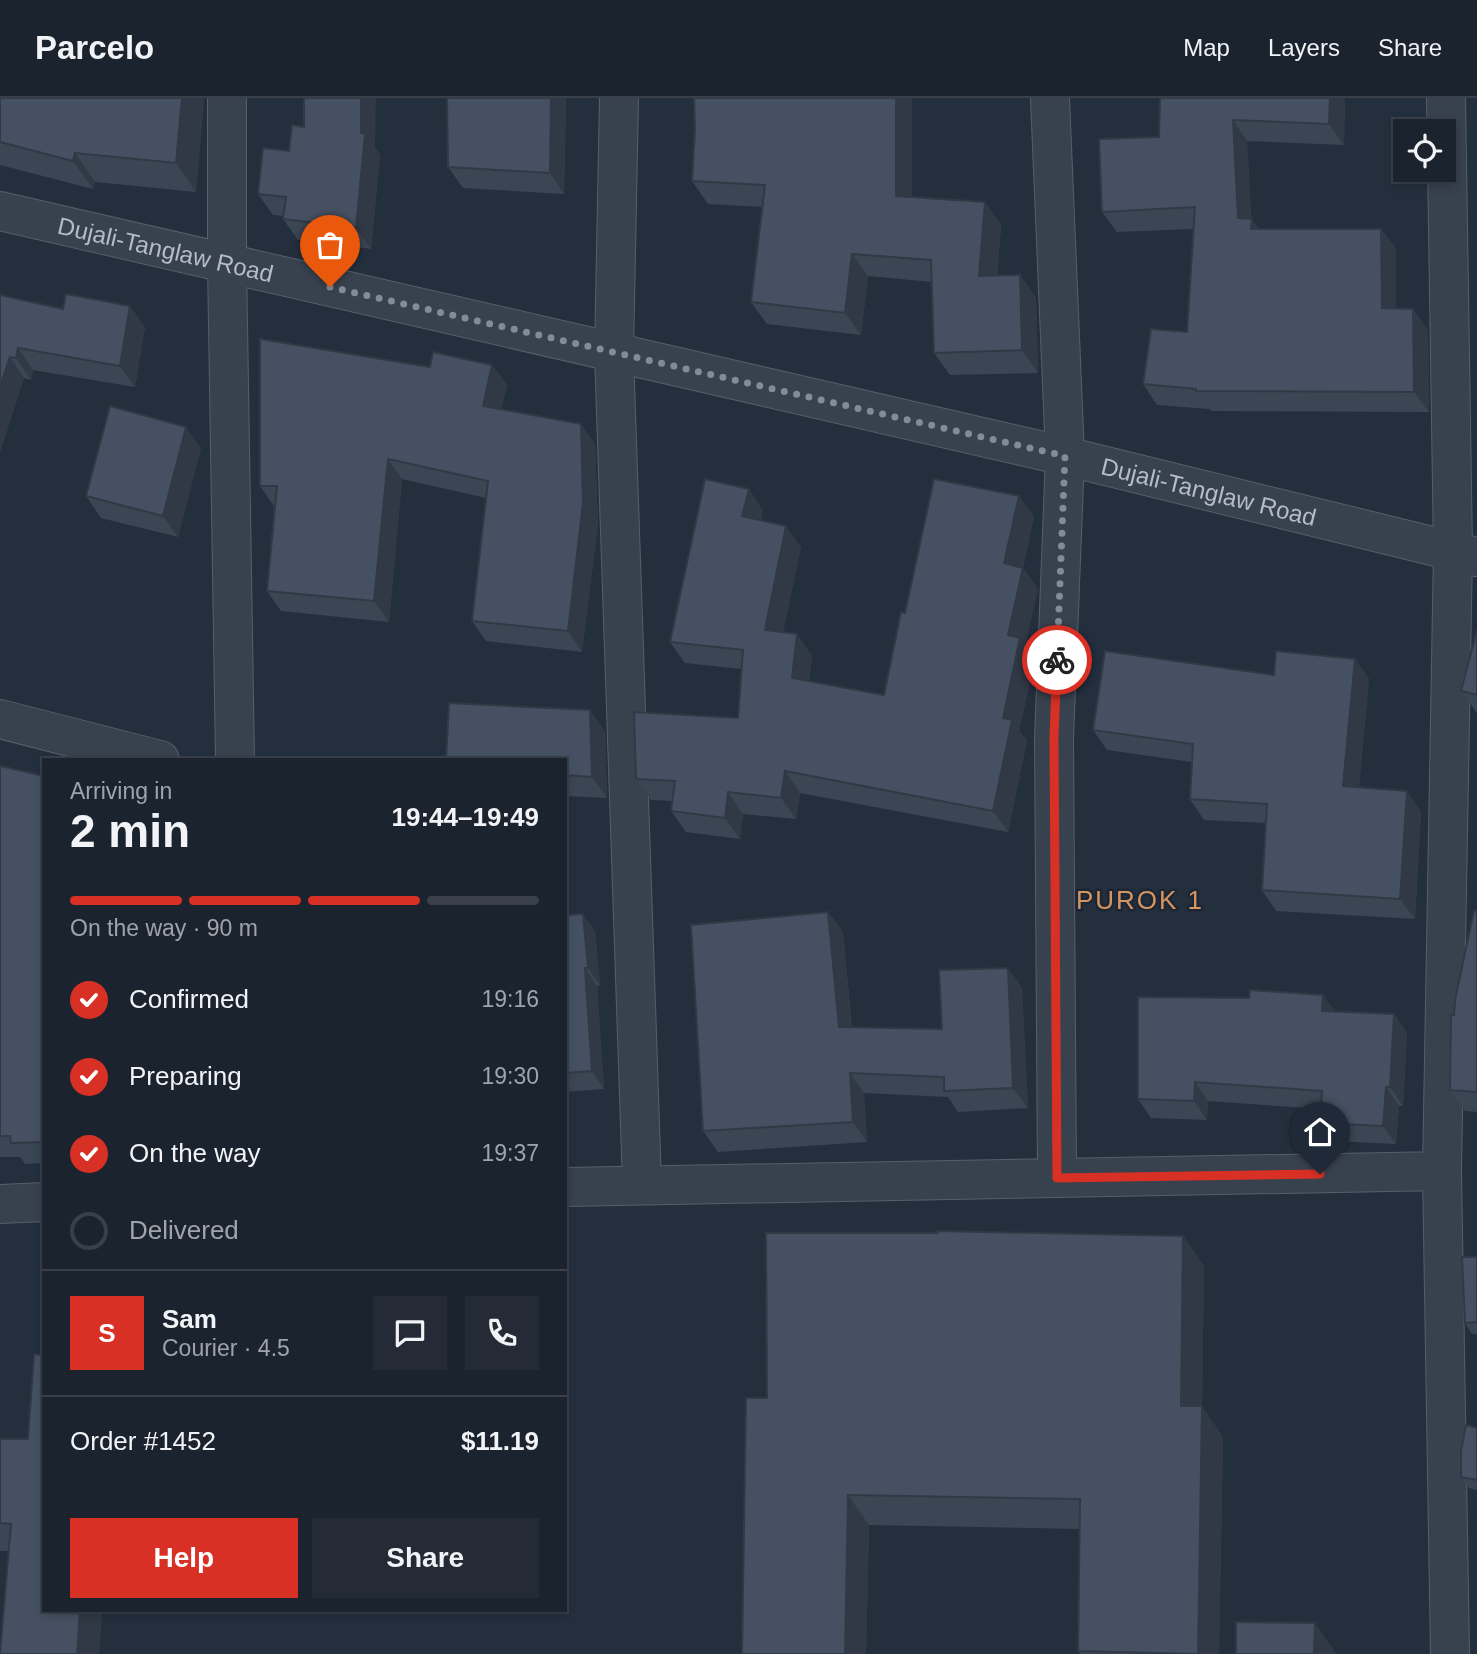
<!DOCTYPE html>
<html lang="en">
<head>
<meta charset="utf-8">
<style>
	:root { --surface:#1b232e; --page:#242b36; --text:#f1f3f6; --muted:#a0a4aa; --line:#39404a; --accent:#d93025 }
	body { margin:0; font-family:Helvetica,sans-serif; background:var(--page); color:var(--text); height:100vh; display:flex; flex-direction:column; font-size:26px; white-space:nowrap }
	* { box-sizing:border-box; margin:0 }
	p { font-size:23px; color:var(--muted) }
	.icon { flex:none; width:38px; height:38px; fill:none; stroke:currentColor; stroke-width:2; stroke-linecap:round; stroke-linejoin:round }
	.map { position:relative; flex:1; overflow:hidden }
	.details { position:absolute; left:42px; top:660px; width:525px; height:854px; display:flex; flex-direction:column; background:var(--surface); border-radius:0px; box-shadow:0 4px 10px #0003,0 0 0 2px var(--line) }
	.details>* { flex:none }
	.buttons { position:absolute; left:1393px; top:21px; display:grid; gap:14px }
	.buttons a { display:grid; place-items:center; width:63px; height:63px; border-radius:0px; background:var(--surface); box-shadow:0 4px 10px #0003,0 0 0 2px var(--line); font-size:35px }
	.pin { position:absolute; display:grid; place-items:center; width:60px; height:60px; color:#fff; margin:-72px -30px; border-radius:50% 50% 50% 0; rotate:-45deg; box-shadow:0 0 7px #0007 }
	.pin .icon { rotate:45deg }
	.courier { position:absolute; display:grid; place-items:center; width:70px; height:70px; margin:-35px; border:5px solid #d93025; border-radius:50%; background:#fff; color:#222; box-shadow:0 2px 9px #0007 }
	.summary em { font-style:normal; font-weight:700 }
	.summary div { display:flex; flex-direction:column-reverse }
	.summary { display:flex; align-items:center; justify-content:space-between; height:119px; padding:0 28px }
	h1 { font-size:46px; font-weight:700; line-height:52px }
	.bar { display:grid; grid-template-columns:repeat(4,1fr); gap:10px 7px; align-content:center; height:84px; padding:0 28px }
	.bar i { height:9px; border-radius:5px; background:var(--line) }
	.bar .selected { background:var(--accent) }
	.bar p { grid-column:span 4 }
	.line { display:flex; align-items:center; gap:18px; padding:0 28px; border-top:2px solid var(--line) }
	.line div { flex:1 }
	.round { display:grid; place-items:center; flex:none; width:74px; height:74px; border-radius:0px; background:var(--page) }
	ol { padding:0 28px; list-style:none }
	li { display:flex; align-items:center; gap:21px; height:77px }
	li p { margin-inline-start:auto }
	li .icon { padding:7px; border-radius:50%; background:var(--accent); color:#fff; stroke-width:4 }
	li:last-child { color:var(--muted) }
	li i { width:38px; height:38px; border:4px solid var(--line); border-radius:50% }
	.action { display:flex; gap:14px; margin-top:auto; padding:14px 28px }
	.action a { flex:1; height:80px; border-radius:0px; background:var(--accent); color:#fff; font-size:28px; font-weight:700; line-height:80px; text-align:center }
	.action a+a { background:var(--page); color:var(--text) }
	header { display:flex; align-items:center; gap:42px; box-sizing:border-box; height:98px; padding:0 35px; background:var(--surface); border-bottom:2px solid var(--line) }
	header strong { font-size:33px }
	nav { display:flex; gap:38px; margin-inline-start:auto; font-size:24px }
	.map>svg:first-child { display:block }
</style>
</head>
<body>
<header>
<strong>Parcelo</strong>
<nav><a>Map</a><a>Layers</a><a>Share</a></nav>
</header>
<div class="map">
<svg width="1477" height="1556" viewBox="0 0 1477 1556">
	<rect width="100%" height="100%" fill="#242f3e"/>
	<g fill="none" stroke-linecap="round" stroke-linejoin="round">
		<g stroke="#565f6c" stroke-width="40">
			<path id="minor" d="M227,0V164L235,662
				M619,0L614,255L642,1086
				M1050,0L1065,358L1054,641L1057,1080
				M1446,0L1453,453L1442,1073L1450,1556
				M0,621L160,662
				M565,1089L1442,1073
				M0,1106L44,1104"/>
		</g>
		<g stroke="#565f6c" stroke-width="40">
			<g id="tertiary">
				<path id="s1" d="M0,113L1065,358L1477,459"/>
			</g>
		</g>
		<use href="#minor" stroke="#38414e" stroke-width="38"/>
		<use href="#tertiary" stroke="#38414e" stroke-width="38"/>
	</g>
	<path fill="#3b4654" d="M0,0H204L196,94L95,84L93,91L0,67Z
		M566,0L564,96L463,90L448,69Z
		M1160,0H1345L1344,47L1247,43L1251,121L1259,131H1381L1396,151V210L1428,232L1429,314L1211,313L1209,311L1157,307L1143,286L1187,234L1193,131L1117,134L1102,114L1159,39Z
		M695,31L912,99L985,104L1001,127L997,178L1020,177L1036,200L1038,275L950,277L934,255L932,184L868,178L861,237L767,226L751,204L763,109L708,106L692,83Z
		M375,50L380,57L371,151L298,142L283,121L284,118L273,117L258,96L289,53Z
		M0,197L145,229L135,289L33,272L31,282L24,280L0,354Z
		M492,267L507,287L501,311L595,346L598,426L582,554L486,543L472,523L486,400L402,381L389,524L281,513L267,493L274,408L260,388L430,269Z
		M201,350L178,439L101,420L86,398Z
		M1019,398L1034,419L1023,470L1038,491L1025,547L1035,561L1019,633L1027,643L1008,734L800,695L796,721L743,716L740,741L686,734L671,713L672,703L651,702L636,681L738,620L742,571L685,565L670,544L763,412L761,422L801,449L783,535L812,558L809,583L884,597L905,515Z
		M1477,532V615L1461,593Z
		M1355,561L1369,581L1359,689L1421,713L1415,821L1276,813L1262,792L1266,725L1204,722L1190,701L1192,664L1107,652L1093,632L1274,577Z
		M605,633L607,700L565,698V662Z
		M0,668L44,678V1065L25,1066L20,1059H0Z
		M1477,813V1014L1465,1013L1450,992L1454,917Z
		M828,814L843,834L852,930L942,931L1008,870L1022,890L1028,1010L958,1014L948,999L864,995L867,1044L718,1054L703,1033Z
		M565,817L595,833L600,887L597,888L604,991L565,994Z
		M1323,897L1334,913L1394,916L1407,935L1403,1008H1399L1396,1046L1333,1043L1320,1025L1321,1011L1208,1003L1207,1022L1151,1020L1138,1001L1249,900Z
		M1183,1138L1204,1168L1202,1309L1223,1339L1219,1556H1080L1078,1553L1080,1431L869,1427L866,1556H742L767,1300Z
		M1477,1159V1236H1472L1465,1225Z
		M1477,1330V1392L1469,1390L1461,1379Z
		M0,1341L102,1512L99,1556H0L8,1453H0Z"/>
	<path fill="#303945" d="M182,0H204L196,94L176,65Z
		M361,0H376L375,50L380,57L371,151L356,130Z
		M551,0H566L564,96L550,75Z
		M896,0H912V120L896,98Z
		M1330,0H1345L1344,47L1329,26Z
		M1233,22L1247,43L1252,128V121L1267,142L1238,120Z
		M75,55L95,84L93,91L73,63Z
		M985,104L1001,127L995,201L979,178Z
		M1381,131L1396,151V231L1382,210Z
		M852,156L868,178L861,237L845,215Z
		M1020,177L1036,200L1038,275L1022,252Z
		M130,208L145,229L135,289L120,268Z
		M1413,211L1428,232L1429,314L1414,294Z
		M18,250L33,272L31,282L16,260Z
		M10,259L24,280L0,354V288Z
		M492,267L507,287L497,328L483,308Z
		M581,326L595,346L598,426L582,554L568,533Z
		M186,329L201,350L178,439L163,418Z
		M388,361L402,381L389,524L374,503Z
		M749,391L763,412L757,440L742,418Z
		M1019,398L1034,419L1019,487L1004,465Z
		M786,428L801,449L779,554L765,532Z
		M1023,470L1038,491L1025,547L1035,561L1019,633L1027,643L1008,734L993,713L1003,620L1008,537Z
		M797,536L812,558L806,601L792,580Z
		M1355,561L1369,581L1357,709L1343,688Z
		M590,612L605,633L607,700L592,679Z
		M785,673L800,695L796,721L781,700Z
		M1407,693L1421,713L1415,821L1400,801Z
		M728,694L743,716L740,741L725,720Z
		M828,814L843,834L853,950L839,929Z
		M583,816L595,833L600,887L588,870Z
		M585,870L597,888L604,991L592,973Z
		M1008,870L1022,890L1028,1010L1013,990Z
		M1323,897L1336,915L1322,913Z
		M1394,916L1407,935L1403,1008L1390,989Z
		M850,975L864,995L867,1044L853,1024Z
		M1195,984L1208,1003L1207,1022L1194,1003Z
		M1386,989L1399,1008L1396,1046L1383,1028Z
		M1183,1138L1204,1168L1202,1309L1223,1339L1219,1556H1198L1181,1308Z
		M848,1397L869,1427L866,1556H845Z
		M80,1512H102L99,1556H77Z
		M1315,1525L1336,1555V1556H1314Z"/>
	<path fill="#455162" stroke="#303945" stroke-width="2" d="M0,0H182L176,65L75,55L73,63L0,44Z
		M304,0H361V35L365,36L356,130L283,121L286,99L258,96L263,50L289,53L292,27L304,29Z
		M447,0H551L550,75L448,69Z
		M694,0H896V98L985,104L979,178L1020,177L1022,252L934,255L931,162L852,156L845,215L751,204L765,87L692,83L695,31Z
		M1160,0H1330L1329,26L1233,22L1238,120L1252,121L1251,131H1381L1382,210L1413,211L1414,294L1196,293V291L1143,286L1151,231L1187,234L1195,109L1102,114L1099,41L1159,39Z
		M66,196L130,208L120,268L18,250L16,260L10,259L0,288V197L63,211Z
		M260,241L430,269L433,254L492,267L483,308L581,326L583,405L568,533L472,523L488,383L388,361L374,503L267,493L277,388H260Z
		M110,308L186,329L163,418L86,398Z
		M705,381L749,391L742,418L786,428L765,532L797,536L792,580L884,597L901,514L905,515L934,381L1019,398L1004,465L1023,470L1008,537L1020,540L1003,620L1012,622L993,713L785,673L781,700L728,694L725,720L671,713L675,683L636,681L634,614L738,620L743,552L670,544Z
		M1477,532V597L1461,593Z
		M1105,553L1274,577L1276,553L1355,561L1343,688L1407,693L1400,801L1262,792L1267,706L1190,701L1193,646L1093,632Z
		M449,605L590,612L592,679L565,677V662H446Z
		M0,668L44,678V1044L11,1045L10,1038H0Z
		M1474,813H1477V994L1450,992L1451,917H1454L1455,902Z
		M828,814L839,929L942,931L939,872L1008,870L1013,990L944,993V979L850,975L853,1024L703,1033L691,827Z
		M583,816L588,870H585L592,973L565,975V817Z
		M1250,892L1323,897L1322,913L1394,916L1390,989H1386L1383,1028L1320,1025L1322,993L1195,984L1194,1003L1138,1001V899L1249,900Z
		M938,1133L1183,1138L1181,1308H1202L1198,1556L1078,1553L1080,1401L848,1397L845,1556H742L746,1300H767L766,1135H938Z
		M1462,1159H1477V1224L1465,1225Z
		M34,1256L44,1257V1512H80L77,1556H0L11,1426L0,1425V1341H28Z
		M1466,1327L1477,1330V1382L1461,1379V1353Z
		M1236,1524L1315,1525L1314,1556H1236Z"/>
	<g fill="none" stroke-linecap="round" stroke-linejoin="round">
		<path stroke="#828b98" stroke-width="7" stroke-dasharray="0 12.6" d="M330,189L1065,358L1057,562"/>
		<path stroke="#d93025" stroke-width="9" d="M1057,562L1054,640L1057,1080L1320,1076"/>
	</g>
	<g text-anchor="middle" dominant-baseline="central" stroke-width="5" stroke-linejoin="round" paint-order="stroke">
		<g font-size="24" fill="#b4bcc9" stroke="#1d2633">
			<text stroke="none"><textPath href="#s1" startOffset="170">Dujali-Tanglaw Road</textPath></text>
			<text stroke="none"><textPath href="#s1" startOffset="1241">Dujali-Tanglaw Road</textPath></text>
		</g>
		<g font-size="26" letter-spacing="2" fill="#d59563" stroke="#1d2633">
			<text x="1140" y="802">PUROK 1</text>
		</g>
	</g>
</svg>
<div class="buttons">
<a><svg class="icon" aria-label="locate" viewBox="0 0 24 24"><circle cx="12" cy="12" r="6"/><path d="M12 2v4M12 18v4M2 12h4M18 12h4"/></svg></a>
</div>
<div class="pin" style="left:330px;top:189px;background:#ea580c"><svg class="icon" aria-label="bag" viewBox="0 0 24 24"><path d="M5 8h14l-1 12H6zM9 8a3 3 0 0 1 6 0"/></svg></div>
<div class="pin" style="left:1320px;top:1076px;background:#1f2937"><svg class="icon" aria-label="home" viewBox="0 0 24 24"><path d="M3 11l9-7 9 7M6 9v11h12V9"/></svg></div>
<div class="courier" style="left:1057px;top:562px"><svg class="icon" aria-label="bike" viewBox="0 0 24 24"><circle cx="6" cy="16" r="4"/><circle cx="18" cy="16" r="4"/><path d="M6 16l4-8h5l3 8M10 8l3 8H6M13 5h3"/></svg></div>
<section class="details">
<div class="summary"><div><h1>2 min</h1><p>Arriving in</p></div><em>19:44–19:49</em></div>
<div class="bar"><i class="selected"></i><i class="selected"></i><i class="selected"></i><i></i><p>On the way · 90 m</p></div>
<ol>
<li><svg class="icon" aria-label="check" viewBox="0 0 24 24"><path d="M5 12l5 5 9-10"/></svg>Confirmed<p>19:16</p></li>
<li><svg class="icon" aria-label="check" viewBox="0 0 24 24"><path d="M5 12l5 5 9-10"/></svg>Preparing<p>19:30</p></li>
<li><svg class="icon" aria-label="check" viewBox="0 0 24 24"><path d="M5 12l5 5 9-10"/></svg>On the way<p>19:37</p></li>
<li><i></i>Delivered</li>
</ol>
<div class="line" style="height:126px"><b class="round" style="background:var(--accent);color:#fff">S</b><div><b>Sam</b><p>Courier · 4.5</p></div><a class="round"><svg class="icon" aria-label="chat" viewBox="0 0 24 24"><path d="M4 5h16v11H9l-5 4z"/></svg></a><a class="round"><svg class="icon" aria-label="phone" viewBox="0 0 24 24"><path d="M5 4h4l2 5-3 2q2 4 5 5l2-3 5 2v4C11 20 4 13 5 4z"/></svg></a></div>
<div class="line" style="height:91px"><div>Order #1452</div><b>$11.19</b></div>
<div class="action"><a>Help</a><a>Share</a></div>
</section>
</div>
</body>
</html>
